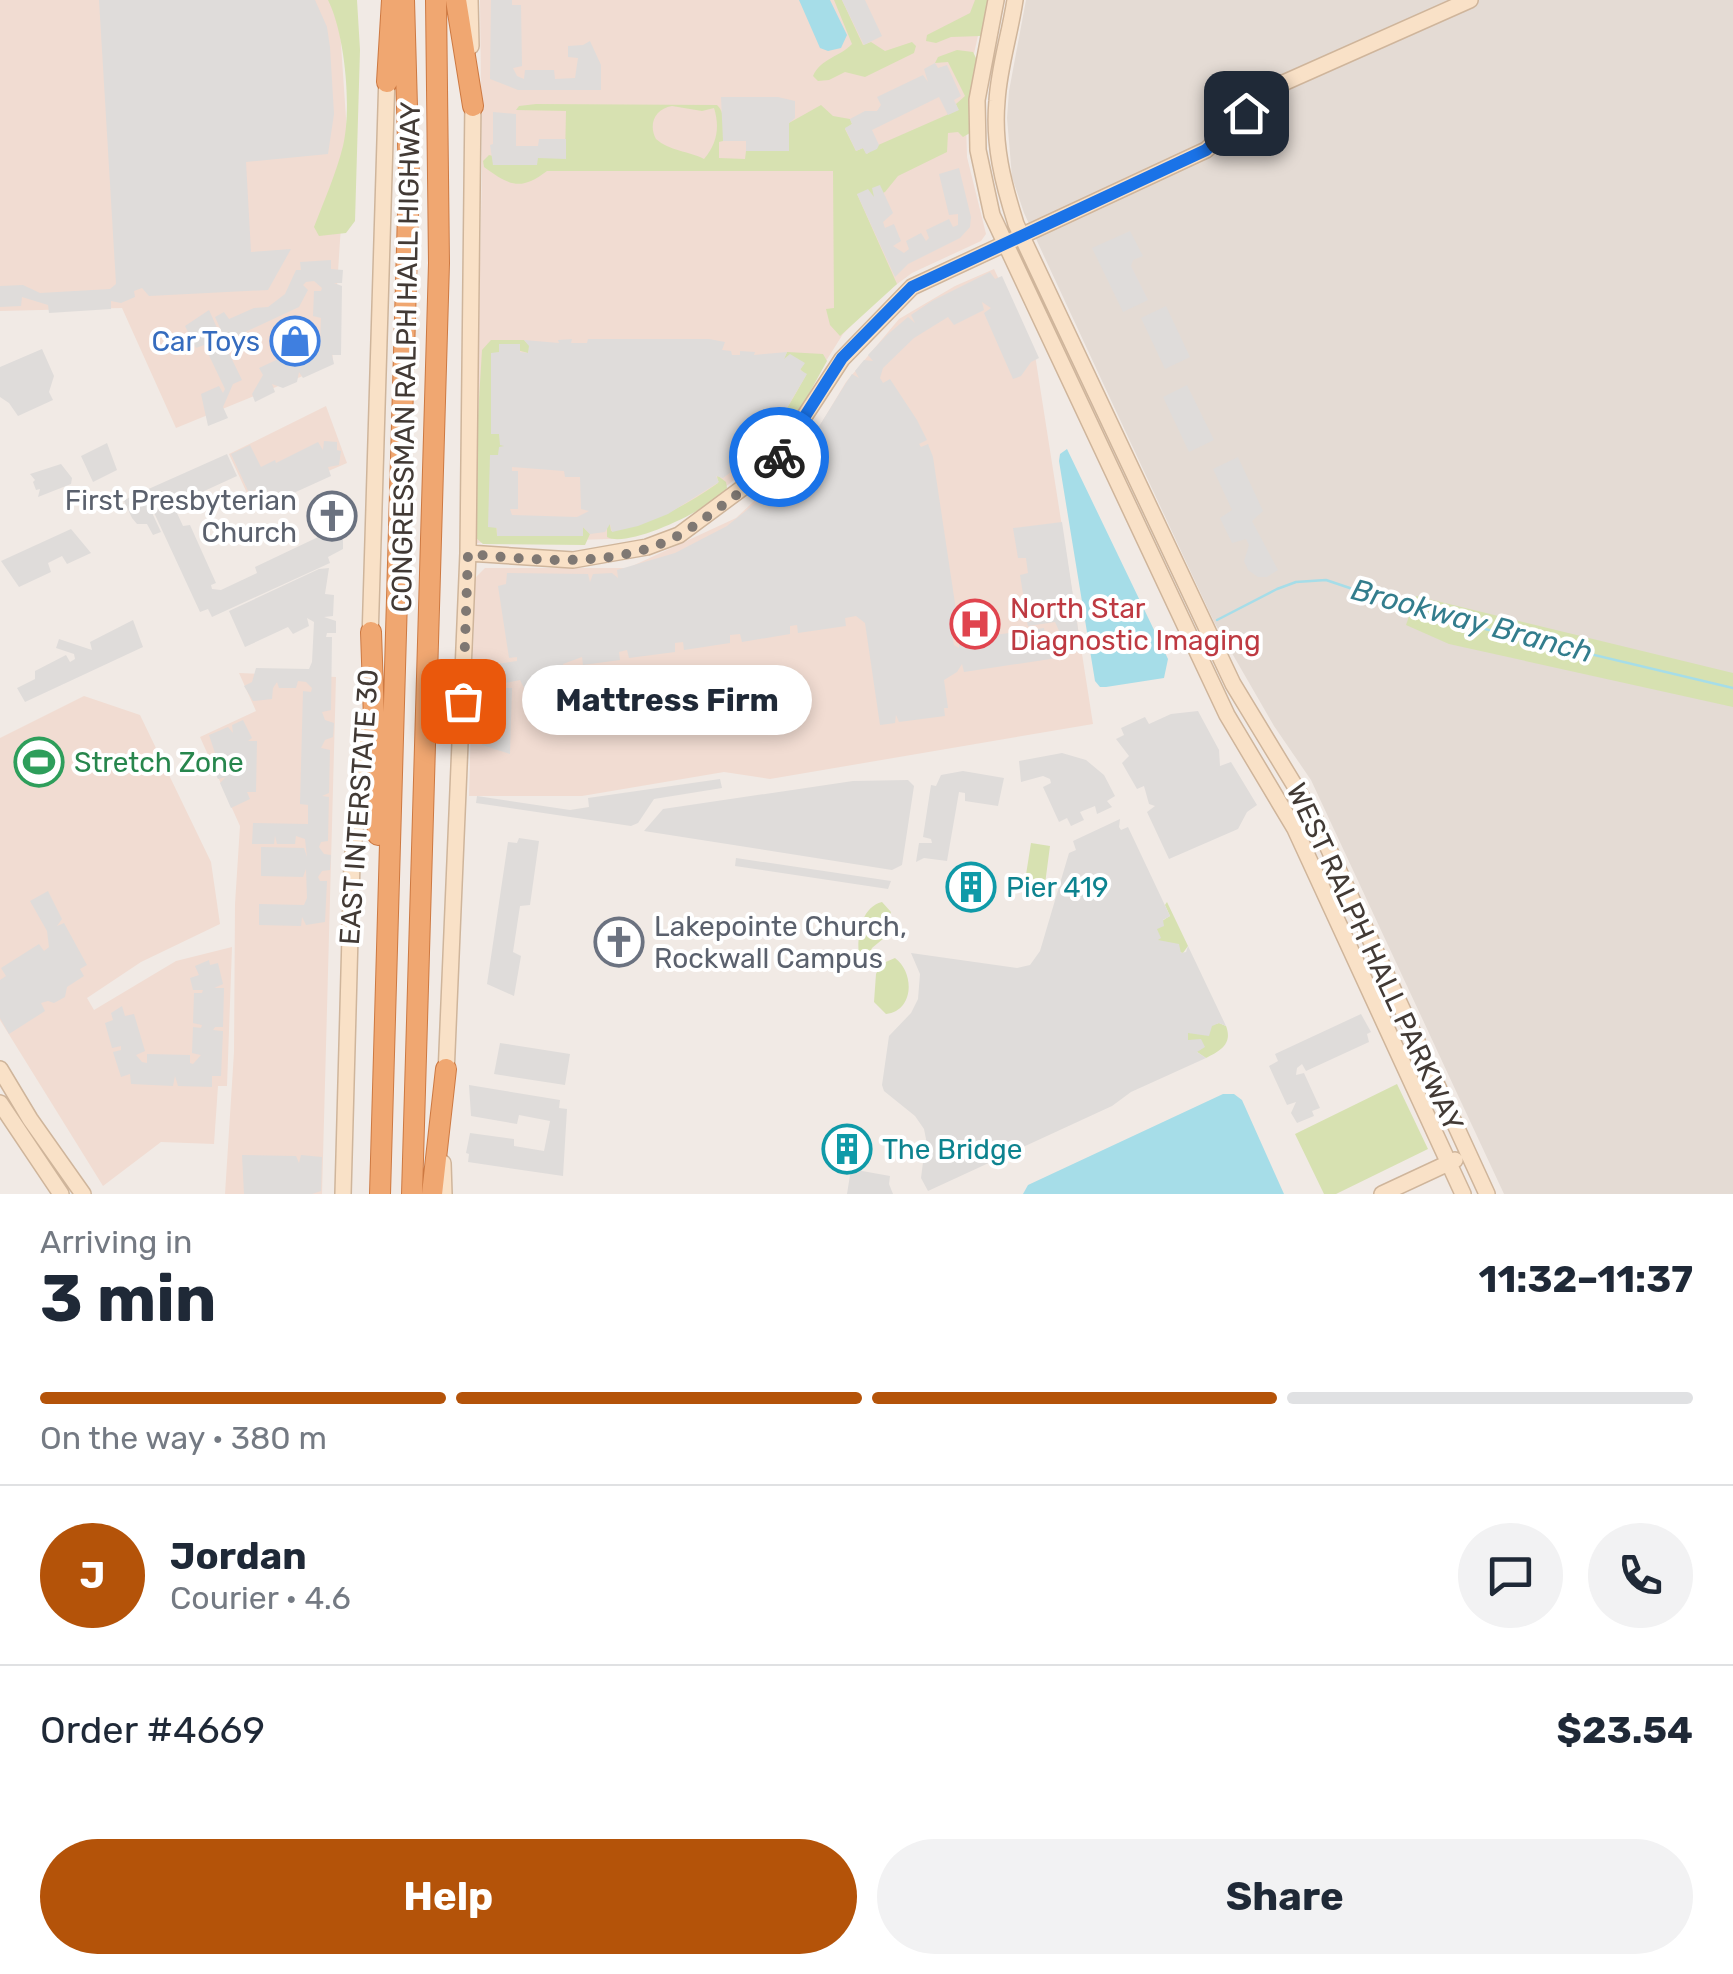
<!DOCTYPE html>
<html lang="en">
<head>
<meta charset="utf-8">
<style>
	:root { --surface:#fff; --page:#f2f2f3; --text:#1f2937; --muted:#747a83; --line:#e0e1e3; --accent:#b45309 }
	body { margin:0; font-family:Rubik,sans-serif; background:var(--page); color:var(--text); height:100vh; display:flex; flex-direction:column; font-size:38px; white-space:nowrap }
	* { box-sizing:border-box; margin:0 }
	p { font-size:32px; color:var(--muted) }
	.icon { flex:none; width:55px; height:55px; fill:none; stroke:currentColor; stroke-width:2; stroke-linecap:round; stroke-linejoin:round }
	.map { position:relative; height:1194px; overflow:hidden }
	.sheet { display:flex; flex-direction:column; background:var(--surface); flex:1 }
	.sheet>* { flex:none }
	.pin { position:absolute; display:grid; place-items:center; width:85px; height:85px; color:#fff; margin:-42px; border-radius:20px; box-shadow:0 5px 15px #0006 }
	.courier { position:absolute; display:grid; place-items:center; width:100px; height:100px; margin:-50px; border:8px solid #1a73e8; border-radius:50%; background:#fff; color:#222; box-shadow:0 2px 12px #0007 }
	.bubble { position:absolute; height:70px; border-radius:35px; background:var(--surface); box-shadow:0 5px 15px #0003; font-size:32px; font-weight:700; line-height:70px; text-align:center }
	.headline em { font-style:normal; font-weight:700 }
	.headline div { display:flex; flex-direction:column-reverse }
	.headline { display:flex; align-items:center; justify-content:space-between; height:170px; padding:0 40px }
	h1 { font-size:65px; font-weight:700; line-height:75px }
	.bar { display:grid; grid-template-columns:repeat(4,1fr); gap:15px 10px; align-content:center; height:120px; padding:0 40px }
	.bar i { height:12px; border-radius:8px; background:var(--line) }
	.bar .current { background:var(--accent) }
	.bar p { grid-column:span 4 }
	.line { display:flex; align-items:center; gap:25px; padding:0 40px; border-top:2px solid var(--line) }
	.line div { flex:1 }
	.round { display:grid; place-items:center; flex:none; width:105px; height:105px; border-radius:52px; background:var(--page) }
	.action { display:flex; gap:20px; margin-top:auto; padding:20px 40px }
	.action a { flex:1; height:115px; border-radius:60px; background:var(--accent); color:#fff; font-size:40px; font-weight:700; line-height:115px; text-align:center }
	.action a+a { background:var(--page); color:var(--text) }
	.map>svg:first-child { display:block }
</style>
</head>
<body>
<div class="map">
<svg width="1733" height="1194" viewBox="0 0 1733 1194">
	<rect width="100%" height="100%" fill="#f1eae5"/>
	<path fill="#e4dbd4" d="M1026,0H1733V1194H1504L1311,780L1274,726L1214,622L1024,213L1012,177L1007,118L1009,91Z"/>
	<path fill="#f1dcd2" d="M0,0H338L347,133L332,364L176,428L122,308L0,311Z
		M480,0H986L973,58L966,122L967,157L986,234L981,241L912,273L873,302L843,334L770,450L711,499L610,539L474,543L482,170Z
		M994,269L1035,355L1093,724L770,779L724,772L582,796H469L475,578L485,568H628L736,518L801,457L846,382L899,319L955,286Z
		M326,406L347,463L252,504L229,454Z
		M239,673L336,677L322,1194H225L234,1052L235,904L240,826L200,737L256,711Z
		M84,696L140,715L211,862L220,924L141,962L87,998L94,1010L176,961L232,947L227,1086H218L214,1144L161,1142L103,1186L0,1020V738Z"/>
	<path fill="#d7e1b1" fill-rule="evenodd" d="M328,0H357L360,50L355,221L346,233L319,236L314,227C324,201 336,174 343,146C352,108 345,34 328,0Z
		M834,0H842L863,45L871,42L885,51L912,42L916,46L914,53L865,77L845,72L829,80L818,81L813,76C821,58 840,57 852,44Z
		M975,0H990L981,36L951,37L936,43L926,41L927,35L970,13Z
		M957,50L973,52L977,60L970,133L963,137L958,132L948,133L947,152L898,176L885,192L874,197L857,194L897,284L840,336L830,325L826,309L834,308L833,171H547C521,191 510,186 484,167L483,161L489,155L493,156V164H537V158H565L566,111L516,110L519,106L536,104L717,105C726,113 723,129 723,141L719,142V158L745,159L746,151H789V123L821,105L833,116L850,119L852,124L845,129L856,151L863,148L867,154L876,146L958,110L956,104L965,96L948,62L935,63L938,57ZM672,106L702,111L714,108C720,127 717,144 704,159C689,151 669,151 656,139C648,124 655,109 672,106Z
		M491,340H524L530,346L528,353L499,345L500,445L581,447L582,439L589,441V452L584,457L491,455L497,535L583,536V527L590,534L585,545L483,544L475,537L473,498L482,350Z
		M787,352L823,354L827,361C812,387 771,472 739,472L733,466L735,461C770,442 787,409 806,375L800,369L804,364L784,359Z
		M717,475L726,482L727,488C713,508 628,549 607,537V525L610,524L611,531C652,524 685,506 718,483Z
		M1416,596L1733,673V707L1449,644L1406,625Z
		M1031,843L1050,846L1045,884L1025,881Z
		M882,902L891,912L884,938L872,948L869,955L859,959C857,939 859,908 882,902Z
		M1167,902L1188,946L1183,953L1179,952V945L1155,949L1138,943L1139,938C1152,932 1158,922 1170,916L1165,905Z
		M895,958C915,973 914,1011 886,1014L874,1002L876,974L881,964Z
		M1219,1023L1226,1026C1233,1044 1220,1051 1206,1058L1197,1052L1193,1042L1188,1040V1032Z
		M1397,1084L1428,1149L1336,1194H1324L1295,1134Z"/>
	<path fill="#dfdcda" fill-rule="evenodd" d="M99,0H315L327,27L330,47L334,114L328,154L246,162L251,252L291,249L268,290L149,296L142,288L134,291L135,297L121,303L111,301V309L49,313L48,305L22,297L21,306L0,307V286L23,285L40,293L110,289L116,284Z
		M491,0H512V5H521L522,66L513,68L517,76L524,79L525,70H554L555,79L575,78L578,58L568,57V46L583,45L590,41L601,65V90H518L490,79Z
		M842,0H865L882,36L864,45Z
		M935,63L938,68L947,65L961,96L954,100L959,110L948,115L939,97L872,130L879,145L877,149L866,154L863,148L856,151L845,128L852,124L850,119L865,111H877L881,105L877,97L923,75L928,82L924,69Z
		M721,97H778L795,101V118L789,123V151H746V141H723Z
		M493,112L516,114V146H538L539,139H566V159L538,158L537,165H493L490,145L493,144Z
		M959,168L971,217L970,227L960,238L908,264L895,277L857,194L868,189L874,197L872,188L880,185L893,213L883,222L885,228L894,224L901,241L893,246L904,253L909,249L906,241L921,233L926,241L929,238L926,230L949,219L953,227L958,225V214L949,215L939,174Z
		M1130,231L1143,256L1133,260L1131,266L1148,300L1123,312L1092,248Z
		M331,260V269L343,270L342,283H334L342,286L341,355H332L334,364L303,378L299,372L297,382L283,388L272,384L275,392L255,402L252,394L263,375L259,368L313,343L317,349L320,347L321,318L313,316L314,291H321L322,288L314,281L306,282L303,285L308,290L299,307L226,341L215,317L224,312L229,319L254,308L268,307L285,294L296,270H301L300,262Z
		M990,272L995,279L1002,276L1039,358L1031,362L1021,376L1013,379L984,313L991,308L982,302L984,310L954,325L948,317L914,338L883,368L880,378L883,383L890,379L917,420L927,440L919,444L921,447L928,444L933,457L959,630L951,631L954,645L959,648V640L1044,628L1045,636L1060,633L1055,622L1028,626L1027,622L1035,620L1034,613H1026L1020,575L1028,573L1026,558H1018L1013,528L1062,522L1081,649H1057V658L964,672L962,664L957,672L944,680L948,708H944L945,716L899,722L896,715L895,723L880,725L865,623L856,616L845,618L846,626L798,633L797,625L790,626V634L742,642L740,634L730,635V643L684,650L683,642L675,643V652L629,658L627,650L619,652L620,660L583,665L582,657L563,664L565,672L524,688L520,680L505,683L504,688H512L510,754L482,745L483,689L492,687L490,665L517,661V657L509,658L498,586L506,584L507,573L588,574L590,582L593,574L612,573L618,578L617,570L675,553L727,526L773,489L795,465L846,383L852,374L859,378L855,371L864,360L873,361L868,355L887,335L908,317L915,323L911,315L932,301Z
		M1166,306L1190,357L1165,369L1141,318Z
		M209,310L221,337L216,340L217,343L223,341L242,380L233,384L223,407L228,418L208,426L201,394L219,386L223,393L225,389L204,345L196,348L185,326Z
		M572,339L571,343H587L588,339H709L725,342L722,350L731,351L732,355H740V351L755,352L754,355L787,352L784,359L790,354L805,363L800,370L807,374L779,421L757,448L740,465L734,461L735,469L723,478L716,476L719,482L668,514L638,526L612,532L610,524L605,532L590,534L583,527V536H497V528L488,527L490,455H498L499,447L504,446L500,445L499,434H491V353L499,352V344H520V352L528,353L529,346L524,340L559,343L558,340ZM512,467L564,471L565,477H580L581,509L589,511L577,517L512,515L510,509H518V471H512Z
		M42,349L54,376L49,392L53,400L18,416L9,403L0,397V367Z
		M1187,385L1214,440L1189,452L1163,397Z
		M324,441L337,442V450L341,451L339,465L328,467L331,476L265,506L257,489L249,493L231,454L250,445L261,467L275,460L276,463L318,442L323,450Z
		M107,443L117,470L93,482L81,456Z
		M227,454L237,476L178,503L170,498L183,526L190,525L216,583L211,585L212,589L221,590L257,573L255,567L335,529L338,536L343,537V549L328,557L330,563L212,617L208,609L200,612L144,491Z
		M1238,457L1263,511L1252,521L1278,570L1267,577H1258L1248,570L1244,561L1249,545L1246,539L1232,543L1220,518L1232,510L1213,469Z
		M61,464L72,478L71,484L38,497L40,489L36,490L33,482L35,480L30,474Z
		M141,489L161,532L153,535L147,524H137L132,518L124,501Z
		M71,529L91,553L67,564L62,556L48,563L51,572L19,587L1,561Z
		M329,568L325,594L334,595L333,616L324,617L336,621V633H327L326,637H332L331,710L322,712L325,720L334,723L333,737L325,740L321,748L330,750L329,793L322,796L329,797L328,841L321,842L319,847L324,854L331,855L330,870L322,871L318,877L320,881H327L325,922L306,925L302,917L301,926L259,925V904L304,905L307,898L306,869L303,877L261,876V847L304,848L307,857L305,839L296,836L295,844H277L275,836L274,844H252L253,823L308,824V805L300,804L303,691L311,692L312,688L306,682L298,681L296,688H279L277,682L273,688L272,699L253,701L244,686L252,682L256,668L309,669L312,662L314,622L307,618L309,626L293,634L288,627L245,647L229,611L319,569Z
		M133,620L143,647L25,702L17,688L35,679V671L66,655L70,662L75,659L74,654L56,648L59,639L92,650L90,642Z
		M1198,711L1219,750L1220,766L1231,762L1257,805L1247,812L1238,829L1169,859L1147,812L1155,806L1149,804L1144,786L1137,789L1122,763L1129,756L1116,739L1124,735L1121,728L1145,717L1149,724L1171,714Z
		M243,720L252,738L248,741H257L256,792H247L250,799L231,808L220,783L226,777L218,779L209,760L216,756L209,735L228,727L233,733L232,725Z
		M1062,753L1086,760L1104,775L1115,796L1107,801L1112,807L1097,814L1095,806L1080,812L1084,820L1071,826L1067,818L1059,822L1043,787L1051,783L1050,779L1043,776L1021,782L1019,761Z
		M963,771L1004,778L998,806L965,801V793L959,792L947,861L924,858L916,862L919,843H932L931,839L923,837L931,785L936,786L941,775Z
		M720,779L722,788L654,799L638,823L631,826L476,803L477,796L570,810L589,807L588,798Z
		M908,780L914,786L902,865L892,870L644,831L663,809L853,781Z
		M1120,819L1119,827L1121,830L1128,827L1170,916L1163,920L1164,926L1157,929L1161,938L1158,940L1179,944L1181,953L1186,952L1188,946L1226,1026L1219,1023L1212,1026L1209,1036L1188,1033V1040L1201,1039L1205,1047L1197,1052L1206,1058L1131,1092L1112,1106L928,1191L921,1178L926,1139L924,1129L915,1116L884,1091L882,1085L889,1036L911,1013L918,999L920,974L911,953L1017,968L1030,965L1040,951L1069,853L1076,850L1073,841Z
		M519,838L539,841L530,905L520,906L513,952L521,956L514,996L487,984L508,842L517,843Z
		M736,858L891,881L888,889L735,866Z
		M48,891L62,919L57,926L64,923L87,965L80,969L84,976L67,987L65,997L54,1003L48,1001L41,1003L45,1011L9,1034L0,1018V980L6,976L1,968L39,944L44,951L49,947L47,931L30,901Z
		M209,960L210,965L218,963L223,984L214,988H224L223,1027H215L213,1030L223,1031L221,1076H212V1087L178,1086L175,1076L173,1086L131,1084L130,1074L121,1077L113,1052L121,1050V1046L112,1048L105,1023L113,1020L111,1013L122,1006L125,1016L134,1014L145,1051L136,1055L142,1062L147,1063V1054L190,1055V1063L193,1064L201,1055L192,1053L193,1027L201,1028L202,1025L193,1023L194,993H202L203,990H193L190,978L199,975L195,966Z
		M1361,1014L1371,1032L1367,1034L1369,1042L1306,1071L1302,1064L1297,1068L1296,1075L1304,1073L1320,1108L1312,1111L1314,1116L1297,1123L1291,1113L1296,1102L1287,1105L1269,1066L1278,1061L1275,1054Z
		M500,1043L570,1054L565,1085L494,1074Z
		M469,1085L560,1100L559,1108L567,1109L563,1176L468,1162L469,1154L466,1153L470,1133L514,1139V1146L544,1151L550,1121L519,1115L517,1124L471,1116Z
		M242,1155L296,1156L299,1163L301,1155L322,1157L321,1191L312,1194H244Z
		M851,1169L890,1176L889,1184L893,1194H847Z"/>
	<path fill="#a6dde8" d="M799,0H830L847,35L841,48L828,51L820,48Z
		M1067,449L1168,659L1164,678L1106,687H1100L1095,681L1059,461L1060,454Z
		M1223,1094H1234L1242,1100L1284,1194H1023L1028,1185Z"/>
	<g fill="none" stroke-linecap="round" stroke-linejoin="round">
		<path stroke="#a6dde8" stroke-width="2.5" d="M1217,620L1277,589L1296,582L1326,580L1439,618L1733,688"/>
		<g stroke="#cfb59b" stroke-width="18">
			<path id="secondary" d="M470,0L471,46
				M996,0L977,100L978,150L992,215L1227,715L1295,829L1463,1194
				M1015,0C1010,34 999,67 997,101C993,144 1003,183 1016,224L1233,684L1315,819L1487,1194
				M468,553L573,560L647,547L679,535L772,466L842,359L912,287L1206,150L1281,84L1470,0
				M370,640L387,74
				M0,1069L30,1119L83,1194
				M446,1075L468,553L473,99
				M0,1103L61,1194
				M443,1163L444,1194
				M343,1194L352,862L366,718
				M1382,1194L1455,1160"/>
		</g>
		<g stroke="#cd7942" stroke-width="22">
			<path id="highway" d="M456,0L473,106
				M387,82L392,0
				M371,632L378,835
				M380,1194L409,178L404,0
				M412,1194L439,263L436,0
				M432,1194L446,1069"/>
		</g>
		<use href="#secondary" stroke="#f9e1c7" stroke-width="15"/>
		<use href="#highway" stroke="#f0a771" stroke-width="20"/>
	</g>
	<g fill="none" stroke-linecap="round" stroke-linejoin="round">
		<path stroke="#7f7873" stroke-width="10" stroke-dasharray="0 18" d="M463,701L468,554C538,560 617,570 681,534C697,525 711,513 726,503C744,489 765,475 779,457"/>
		<path stroke="#1a73e8" stroke-width="12" d="M779,457L842,358L912,287L1206,150L1246,113"/>
	</g>
	<defs>
		<g id="shop-ring" transform="scale(2.5)"><circle r="9.5" fill="#fff" stroke="#3f7fe0" stroke-width="1.5"/><path d="M-5-2.5h2.3a2.7 3.5 0 0 1 5.4 0H5L5.5 6h-11ZM-1.5-2.5h3a1.5 2.3 0 0 0-3 0Z" fill="#3f7fe0"/></g>
		<g id="church-ring" transform="scale(2.5)"><circle r="9.5" fill="#fff" stroke="#6b7280" stroke-width="1.5"/><path d="M-1.2-6h2.4v3.5h3.3v2.4h-3.3V6h-2.4V-.1h-3.3v-2.4h3.3Z" fill="#6b7280"/></g>
		<g id="hospital-ring" transform="scale(2.5)"><circle r="9.5" fill="#fff" stroke="#e0444e" stroke-width="1.5"/><path d="M-5-5h3v3.5h4V-5h3V5h-3V1.5h-4V5h-3Z" fill="#e0444e"/></g>
		<g id="stadium-ring" transform="scale(2.5)"><circle r="9.5" fill="#fff" stroke="#2e9e5b" stroke-width="1.5"/><path d="M0-5a6.5 5 0 1 0 0 10a6.5 5 0 1 0 0-10ZM-3.5-1.8h7v3.6h-7Z" fill="#2e9e5b"/></g>
		<g id="building-ring" transform="scale(2.5)"><circle r="9.5" fill="#fff" stroke="#0f9aa8" stroke-width="1.5"/><path d="M-4-6H4V6H1V3H-1V6H-4ZM-2.5-4.3h1.7v1.8h-1.7ZM.8-4.3h1.7v1.8H.8ZM-2.5-1h1.7V.8h-1.7ZM.8-1h1.7V.8H.8Z" fill="#0f9aa8"/></g>
	</defs>
	<g fill-rule="evenodd">
		<use href="#shop-ring" x="295" y="341"/>
		<use href="#church-ring" x="332" y="516"/>
		<use href="#hospital-ring" x="975" y="624"/>
		<use href="#stadium-ring" x="39" y="762"/>
		<use href="#building-ring" x="971" y="887"/>
		<use href="#church-ring" x="619" y="942"/>
		<use href="#building-ring" x="847" y="1149"/>
	</g>
	<g text-anchor="middle" dominant-baseline="central" stroke-width="8" stroke-linejoin="round" paint-order="stroke">
		<g font-size="28" fill="#366cbe" stroke="#fff" text-anchor="end">
			<text x="260" y="341">Car Toys</text>
		</g>
		<g font-size="28" fill="#423a35" stroke="#fff">
			<text transform="translate(406 357) rotate(-89)">CONGRESSMAN RALPH HALL HIGHWAY</text>
			<text transform="translate(359 807) rotate(-86)">EAST INTERSTATE 30</text>
			<text transform="translate(1375 957) rotate(65)">WEST RALPH HALL PARKWAY</text>
		</g>
		<g font-size="28" fill="#5b616d" stroke="#fff" text-anchor="end">
			<text x="297" y="500">First Presbyterian<tspan x="297" dy="32">Church</tspan></text>
			<text x="654" y="926" text-anchor="start">Lakepointe Church,<tspan x="654" dy="32">Rockwall Campus</tspan></text>
		</g>
		<g font-size="28" fill="#be3a42" stroke="#fff" text-anchor="start">
			<text x="1010" y="608">North Star<tspan x="1010" dy="32">Diagnostic Imaging</tspan></text>
		</g>
		<g font-size="28" fill="#27864d" stroke="#fff" text-anchor="start">
			<text x="74" y="762">Stretch Zone</text>
		</g>
		<g font-size="28" fill="#0d838f" stroke="#fff" text-anchor="start">
			<text x="1006" y="887">Pier 419</text>
			<text x="882" y="1149">The Bridge</text>
		</g>
		<g font-size="30" font-style="italic" fill="#337d8d" stroke="#fff">
			<text transform="translate(1472 621) rotate(15)">Brookway Branch</text>
		</g>
	</g>
</svg>
<div class="pin" style="left:463px;top:701px;background:#ea580c"><svg class="icon" aria-label="bag" viewBox="0 0 24 24"><path d="M5 8h14l-1 12H6zM9 8a3 3 0 0 1 6 0"/></svg></div>
<div class="pin" style="left:1246px;top:113px;background:#1f2937"><svg class="icon" aria-label="home" viewBox="0 0 24 24"><path d="M3 11l9-7 9 7M6 9v11h12V9"/></svg></div>
<div class="courier" style="left:779px;top:457px"><svg class="icon" aria-label="bike" viewBox="0 0 24 24"><circle cx="6" cy="16" r="4"/><circle cx="18" cy="16" r="4"/><path d="M6 16l4-8h5l3 8M10 8l3 8H6M13 5h3"/></svg></div>
<div class="bubble" style="left:522px;top:665px;width:290px">Mattress Firm</div>
</div>
<section class="sheet">
<div class="headline"><div><h1>3 min</h1><p>Arriving in</p></div><em>11:32–11:37</em></div>
<div class="bar"><i class="current"></i><i class="current"></i><i class="current"></i><i></i><p>On the way · 380 m</p></div>
<div class="line" style="height:180px"><b class="round" style="background:var(--accent);color:#fff">J</b><div><b>Jordan</b><p>Courier · 4.6</p></div><a class="round"><svg class="icon" aria-label="chat" viewBox="0 0 24 24"><path d="M4 5h16v11H9l-5 4z"/></svg></a><a class="round"><svg class="icon" aria-label="phone" viewBox="0 0 24 24"><path d="M5 4h4l2 5-3 2q2 4 5 5l2-3 5 2v4C11 20 4 13 5 4z"/></svg></a></div>
<div class="line" style="height:130px"><div>Order #4669</div><b>$23.54</b></div>
<div class="action"><a>Help</a><a>Share</a></div>
</section>
</body>
</html>
